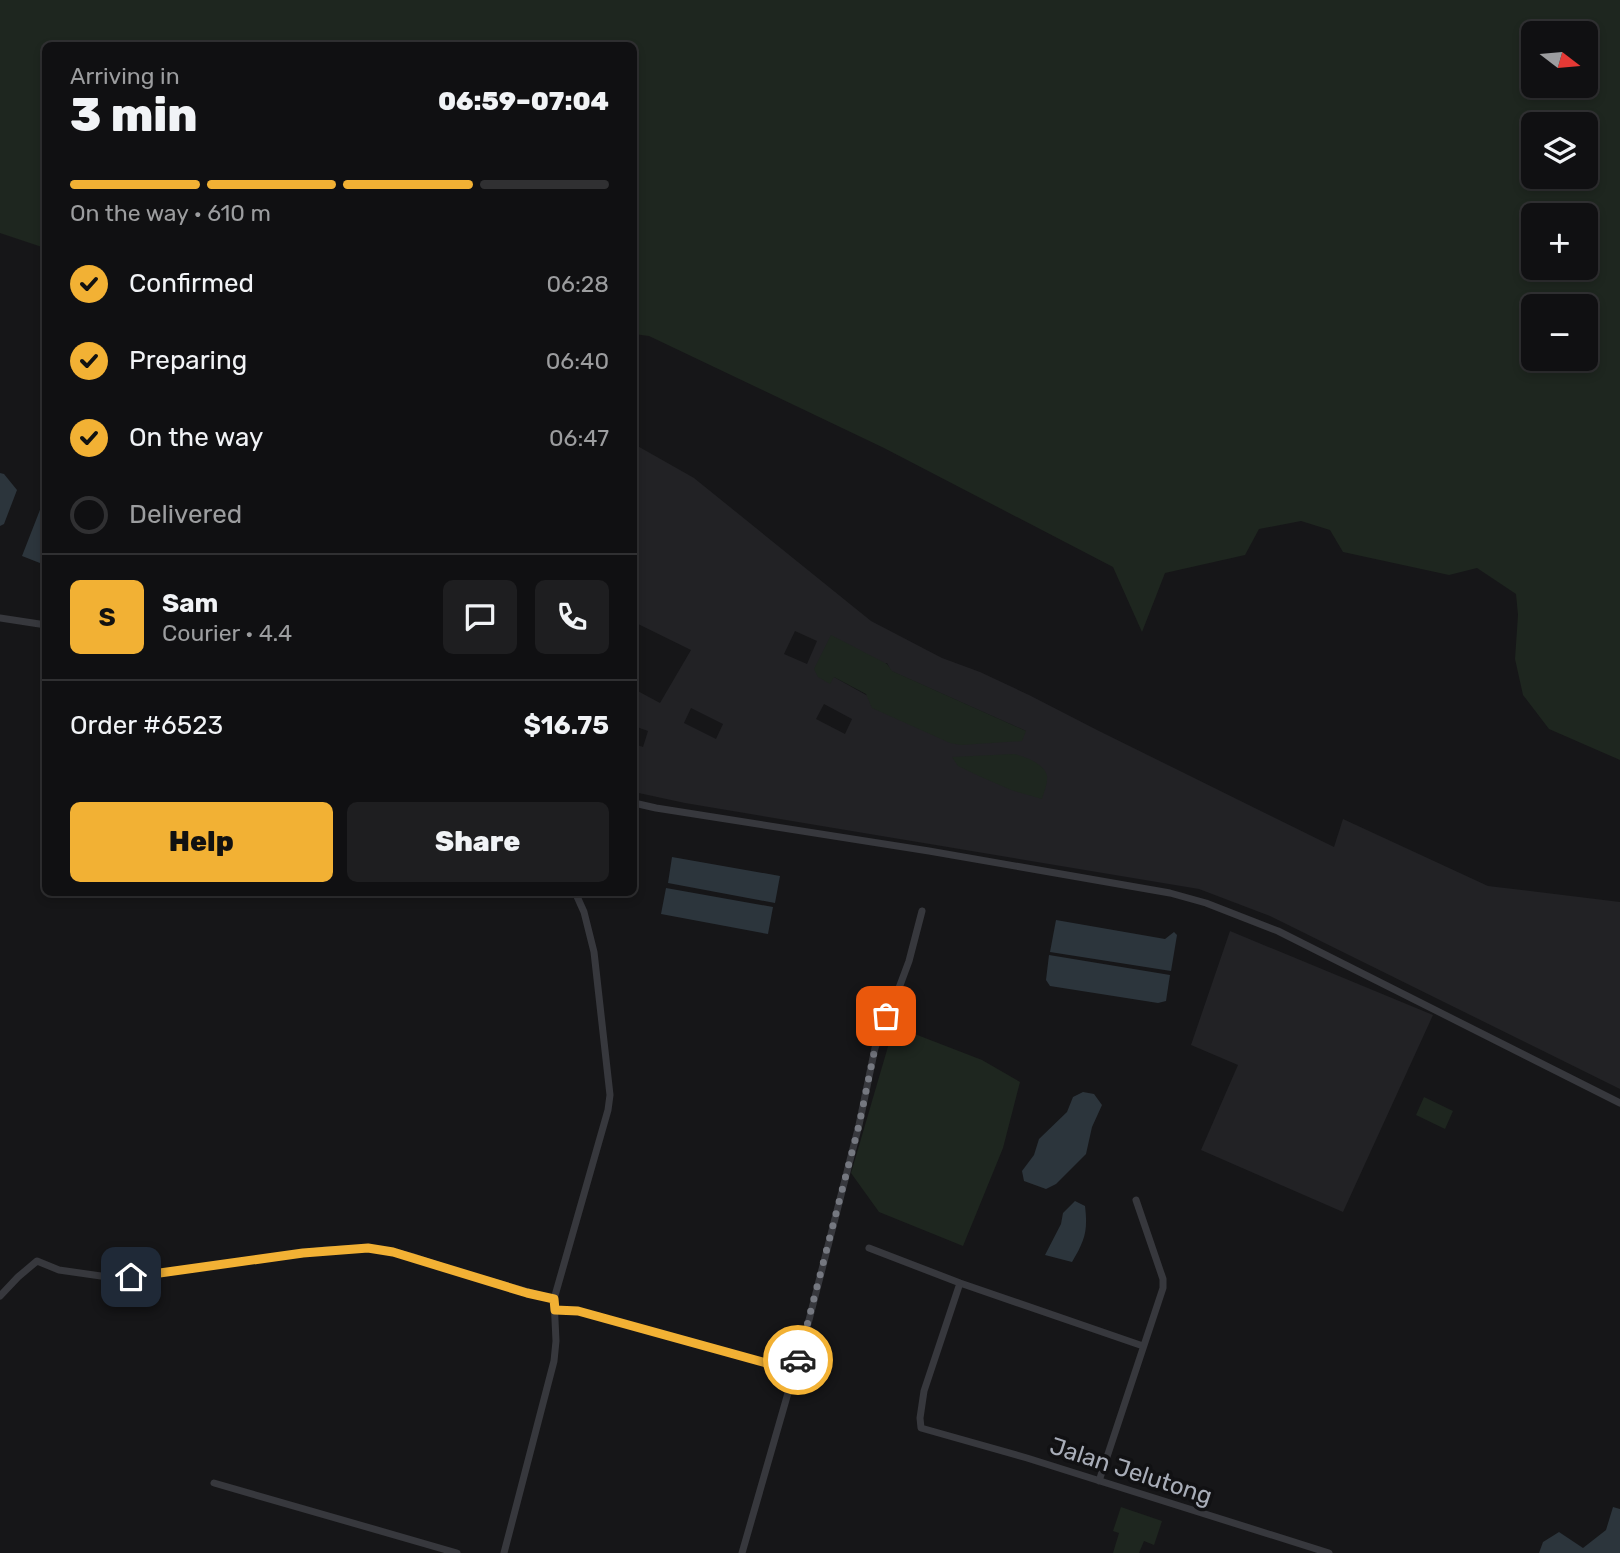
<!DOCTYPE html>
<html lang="en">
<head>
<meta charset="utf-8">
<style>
	:root { --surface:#101012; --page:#1e1e20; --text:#f1f3f6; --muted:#9c9d9f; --line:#303032; --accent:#f2b134 }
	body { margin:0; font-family:Rubik,sans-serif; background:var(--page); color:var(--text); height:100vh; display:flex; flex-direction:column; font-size:26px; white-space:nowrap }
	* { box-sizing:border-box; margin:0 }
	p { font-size:23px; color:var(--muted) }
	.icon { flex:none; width:38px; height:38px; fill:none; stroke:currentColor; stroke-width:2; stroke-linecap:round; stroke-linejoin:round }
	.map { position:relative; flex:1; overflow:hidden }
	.side { position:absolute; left:42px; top:42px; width:595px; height:854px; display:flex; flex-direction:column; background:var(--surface); border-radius:10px; box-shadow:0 4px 10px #0003,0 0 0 2px var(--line) }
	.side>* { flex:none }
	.needle { width:46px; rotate:106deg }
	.buttons { position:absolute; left:1521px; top:21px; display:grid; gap:14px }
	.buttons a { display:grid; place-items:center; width:77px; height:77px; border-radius:10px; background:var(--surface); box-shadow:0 4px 10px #0003,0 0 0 2px var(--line); font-size:35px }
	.pin { position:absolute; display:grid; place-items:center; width:60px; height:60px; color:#fff; margin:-30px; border-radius:14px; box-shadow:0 4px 10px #0006 }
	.courier { position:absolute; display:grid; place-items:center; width:70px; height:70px; margin:-35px; border:5px solid #f2b134; border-radius:50%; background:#fff; color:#222; box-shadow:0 2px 9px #0007 }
	.summary em { font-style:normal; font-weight:800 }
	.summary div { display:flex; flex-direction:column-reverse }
	.summary { display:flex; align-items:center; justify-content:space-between; height:119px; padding:0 28px }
	h1 { font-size:46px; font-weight:800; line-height:52px }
	.bar { display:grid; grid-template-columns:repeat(4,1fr); gap:10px 7px; align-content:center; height:84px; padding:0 28px }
	.bar i { height:9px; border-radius:5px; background:var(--line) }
	.bar .selected { background:var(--accent) }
	.bar p { grid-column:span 4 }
	.line { display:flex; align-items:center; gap:18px; padding:0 28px; border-top:2px solid var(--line) }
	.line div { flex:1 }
	.round { display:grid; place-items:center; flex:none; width:74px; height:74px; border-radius:10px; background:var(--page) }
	ol { padding:0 28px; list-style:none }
	li { display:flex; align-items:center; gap:21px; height:77px }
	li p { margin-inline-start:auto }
	li .icon { padding:7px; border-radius:50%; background:var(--accent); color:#111; stroke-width:4 }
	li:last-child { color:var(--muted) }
	li i { width:38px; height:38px; border:4px solid var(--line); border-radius:50% }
	.cta { display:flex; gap:14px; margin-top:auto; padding:14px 28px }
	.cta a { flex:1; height:80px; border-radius:10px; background:var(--accent); color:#111; font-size:28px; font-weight:800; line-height:80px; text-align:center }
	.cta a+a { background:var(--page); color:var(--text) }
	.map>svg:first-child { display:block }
</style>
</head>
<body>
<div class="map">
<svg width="1620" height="1553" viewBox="0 0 1620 1553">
	<rect width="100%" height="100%" fill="#161618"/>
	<path fill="#222225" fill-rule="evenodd" d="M634,444L694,478L871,621L942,658L980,672L1029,695L1099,731L1334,847L1343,819L1488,886L1620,902V1089L1270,916L1199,889L685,803L634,792V744L643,747L648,731L634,726V689L660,703L691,650L634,622ZM795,631L817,641L807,664L784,654ZM887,663L891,671L1026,731L866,695L834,677ZM824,704L852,719L845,734L816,719ZM691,708L723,724L716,739L684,723Z
		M1230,931L1433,1015L1343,1212L1201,1150L1238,1065L1191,1045Z"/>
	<path fill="#1e261f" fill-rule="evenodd" d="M0,0H1620V760L1549,729L1523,695L1515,659L1518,615L1516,594L1477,568L1449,575L1343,552L1330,530L1301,521L1259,529L1245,555L1165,573L1142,632L1113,567L884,448L649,336L634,334V46H46L45,248L0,233ZM1586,33V86H1533V33ZM1586,124V177H1533V124ZM1533,215H1586V268H1533ZM1586,306V359H1533V306Z
		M831,635L887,664L892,671L1026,731L1022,741L961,745L950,743L872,708L866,694L834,677L830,684L818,677L814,669Z
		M1014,754C1024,756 1045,764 1047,776C1048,783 1044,792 1042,799L1011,790L979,776L958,766L952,757Z
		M894,1026L982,1060L1020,1082L1003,1148L963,1246L879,1212L851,1173Z
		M1424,1097L1453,1111L1445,1129L1416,1115Z
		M1121,1507L1162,1521L1154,1545L1144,1541L1139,1553H1113L1119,1533L1113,1531Z"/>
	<path fill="#2c353c" d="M0,473L4,474L17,490L4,524L0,526Z
		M45,497V565L22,556Z
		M672,857L780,876L775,903L668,883Z
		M666,888L773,907L768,934L661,914Z
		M1056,920L1165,939L1174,932L1177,935L1171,971L1050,952Z
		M1049,955L1170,975L1166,1001L1158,1003L1050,986L1046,980Z
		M1083,1092L1094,1094L1102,1105L1092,1127L1086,1154L1056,1184L1046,1189L1024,1181L1022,1171L1034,1155L1039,1139L1067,1112L1073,1097Z
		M1075,1201L1085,1206C1088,1231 1085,1240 1072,1262L1045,1255L1061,1224L1063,1213Z
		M1613,1507L1620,1509V1553H1539L1543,1542L1559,1532L1583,1548L1606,1530Z"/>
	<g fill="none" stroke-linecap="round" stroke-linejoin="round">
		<path stroke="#37383d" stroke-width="7" d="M0,618L46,625
			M634,803L656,808L929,851L1170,893L1206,903L1278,931L1620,1103
			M869,1248L960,1283L1143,1346
			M960,1283L924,1391L920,1418L921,1428L1027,1458L1329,1553
			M0,1296L18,1277L37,1261L59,1270L101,1276L131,1277L325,1250L368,1248L393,1252L414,1257L461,1273L554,1299
			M555,1309L578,1311L795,1371
			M1099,1481L1163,1288V1279L1136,1200
			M214,1483L457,1553
			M504,1553L554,1361L556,1341L554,1299L608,1110L610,1095L594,952L584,912L575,892
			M742,1553L809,1320L859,1125L875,1048L886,1016L896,996L909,961L922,911"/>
	</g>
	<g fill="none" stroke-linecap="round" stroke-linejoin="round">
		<path stroke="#757880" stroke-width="7" stroke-dasharray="0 12.6" d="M798,1360L859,1125L875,1048L886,1016"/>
		<path stroke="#f2b134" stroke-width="9" d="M131,1277L303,1253L368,1248L393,1252L527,1293L554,1299L555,1310L578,1311L795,1371L798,1360"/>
	</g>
	<g text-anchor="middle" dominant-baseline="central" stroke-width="7" stroke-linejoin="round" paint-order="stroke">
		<g font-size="24" fill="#a8adb8" stroke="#111113">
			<text transform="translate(1131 1471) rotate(18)">Jalan Jelutong</text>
		</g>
	</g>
</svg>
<div class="buttons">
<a><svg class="needle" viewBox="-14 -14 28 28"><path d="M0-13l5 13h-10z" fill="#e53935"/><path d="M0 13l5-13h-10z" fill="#9c9d9f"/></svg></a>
<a><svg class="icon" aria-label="layers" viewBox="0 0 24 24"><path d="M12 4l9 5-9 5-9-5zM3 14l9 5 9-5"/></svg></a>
<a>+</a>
<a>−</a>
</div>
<div class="pin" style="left:886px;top:1016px;background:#ea580c"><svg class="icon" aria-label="bag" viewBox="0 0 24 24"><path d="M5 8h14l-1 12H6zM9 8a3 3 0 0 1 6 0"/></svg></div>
<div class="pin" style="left:131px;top:1277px;background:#1f2937"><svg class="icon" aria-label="home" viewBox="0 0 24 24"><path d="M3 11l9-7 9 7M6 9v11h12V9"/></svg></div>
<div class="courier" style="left:798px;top:1360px"><svg class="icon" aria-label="car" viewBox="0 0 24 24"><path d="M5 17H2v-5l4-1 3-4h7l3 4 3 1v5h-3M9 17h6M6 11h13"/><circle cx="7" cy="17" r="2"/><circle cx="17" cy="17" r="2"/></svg></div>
<section class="side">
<div class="summary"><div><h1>3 min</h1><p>Arriving in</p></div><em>06:59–07:04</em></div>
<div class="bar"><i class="selected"></i><i class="selected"></i><i class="selected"></i><i></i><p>On the way · 610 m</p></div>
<ol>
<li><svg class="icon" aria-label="check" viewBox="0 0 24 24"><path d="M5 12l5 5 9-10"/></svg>Confirmed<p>06:28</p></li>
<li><svg class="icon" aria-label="check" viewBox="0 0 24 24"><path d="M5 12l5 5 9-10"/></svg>Preparing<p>06:40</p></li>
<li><svg class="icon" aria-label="check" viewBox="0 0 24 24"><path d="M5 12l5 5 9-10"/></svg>On the way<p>06:47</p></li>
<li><i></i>Delivered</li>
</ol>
<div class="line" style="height:126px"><b class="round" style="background:var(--accent);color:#111">S</b><div><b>Sam</b><p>Courier · 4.4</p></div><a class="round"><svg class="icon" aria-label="chat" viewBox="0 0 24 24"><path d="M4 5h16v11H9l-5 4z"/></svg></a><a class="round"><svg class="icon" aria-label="phone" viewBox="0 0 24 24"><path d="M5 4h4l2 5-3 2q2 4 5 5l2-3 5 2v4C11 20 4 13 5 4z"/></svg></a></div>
<div class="line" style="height:91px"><div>Order #6523</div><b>$16.75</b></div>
<div class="cta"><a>Help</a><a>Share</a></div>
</section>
</div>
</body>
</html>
